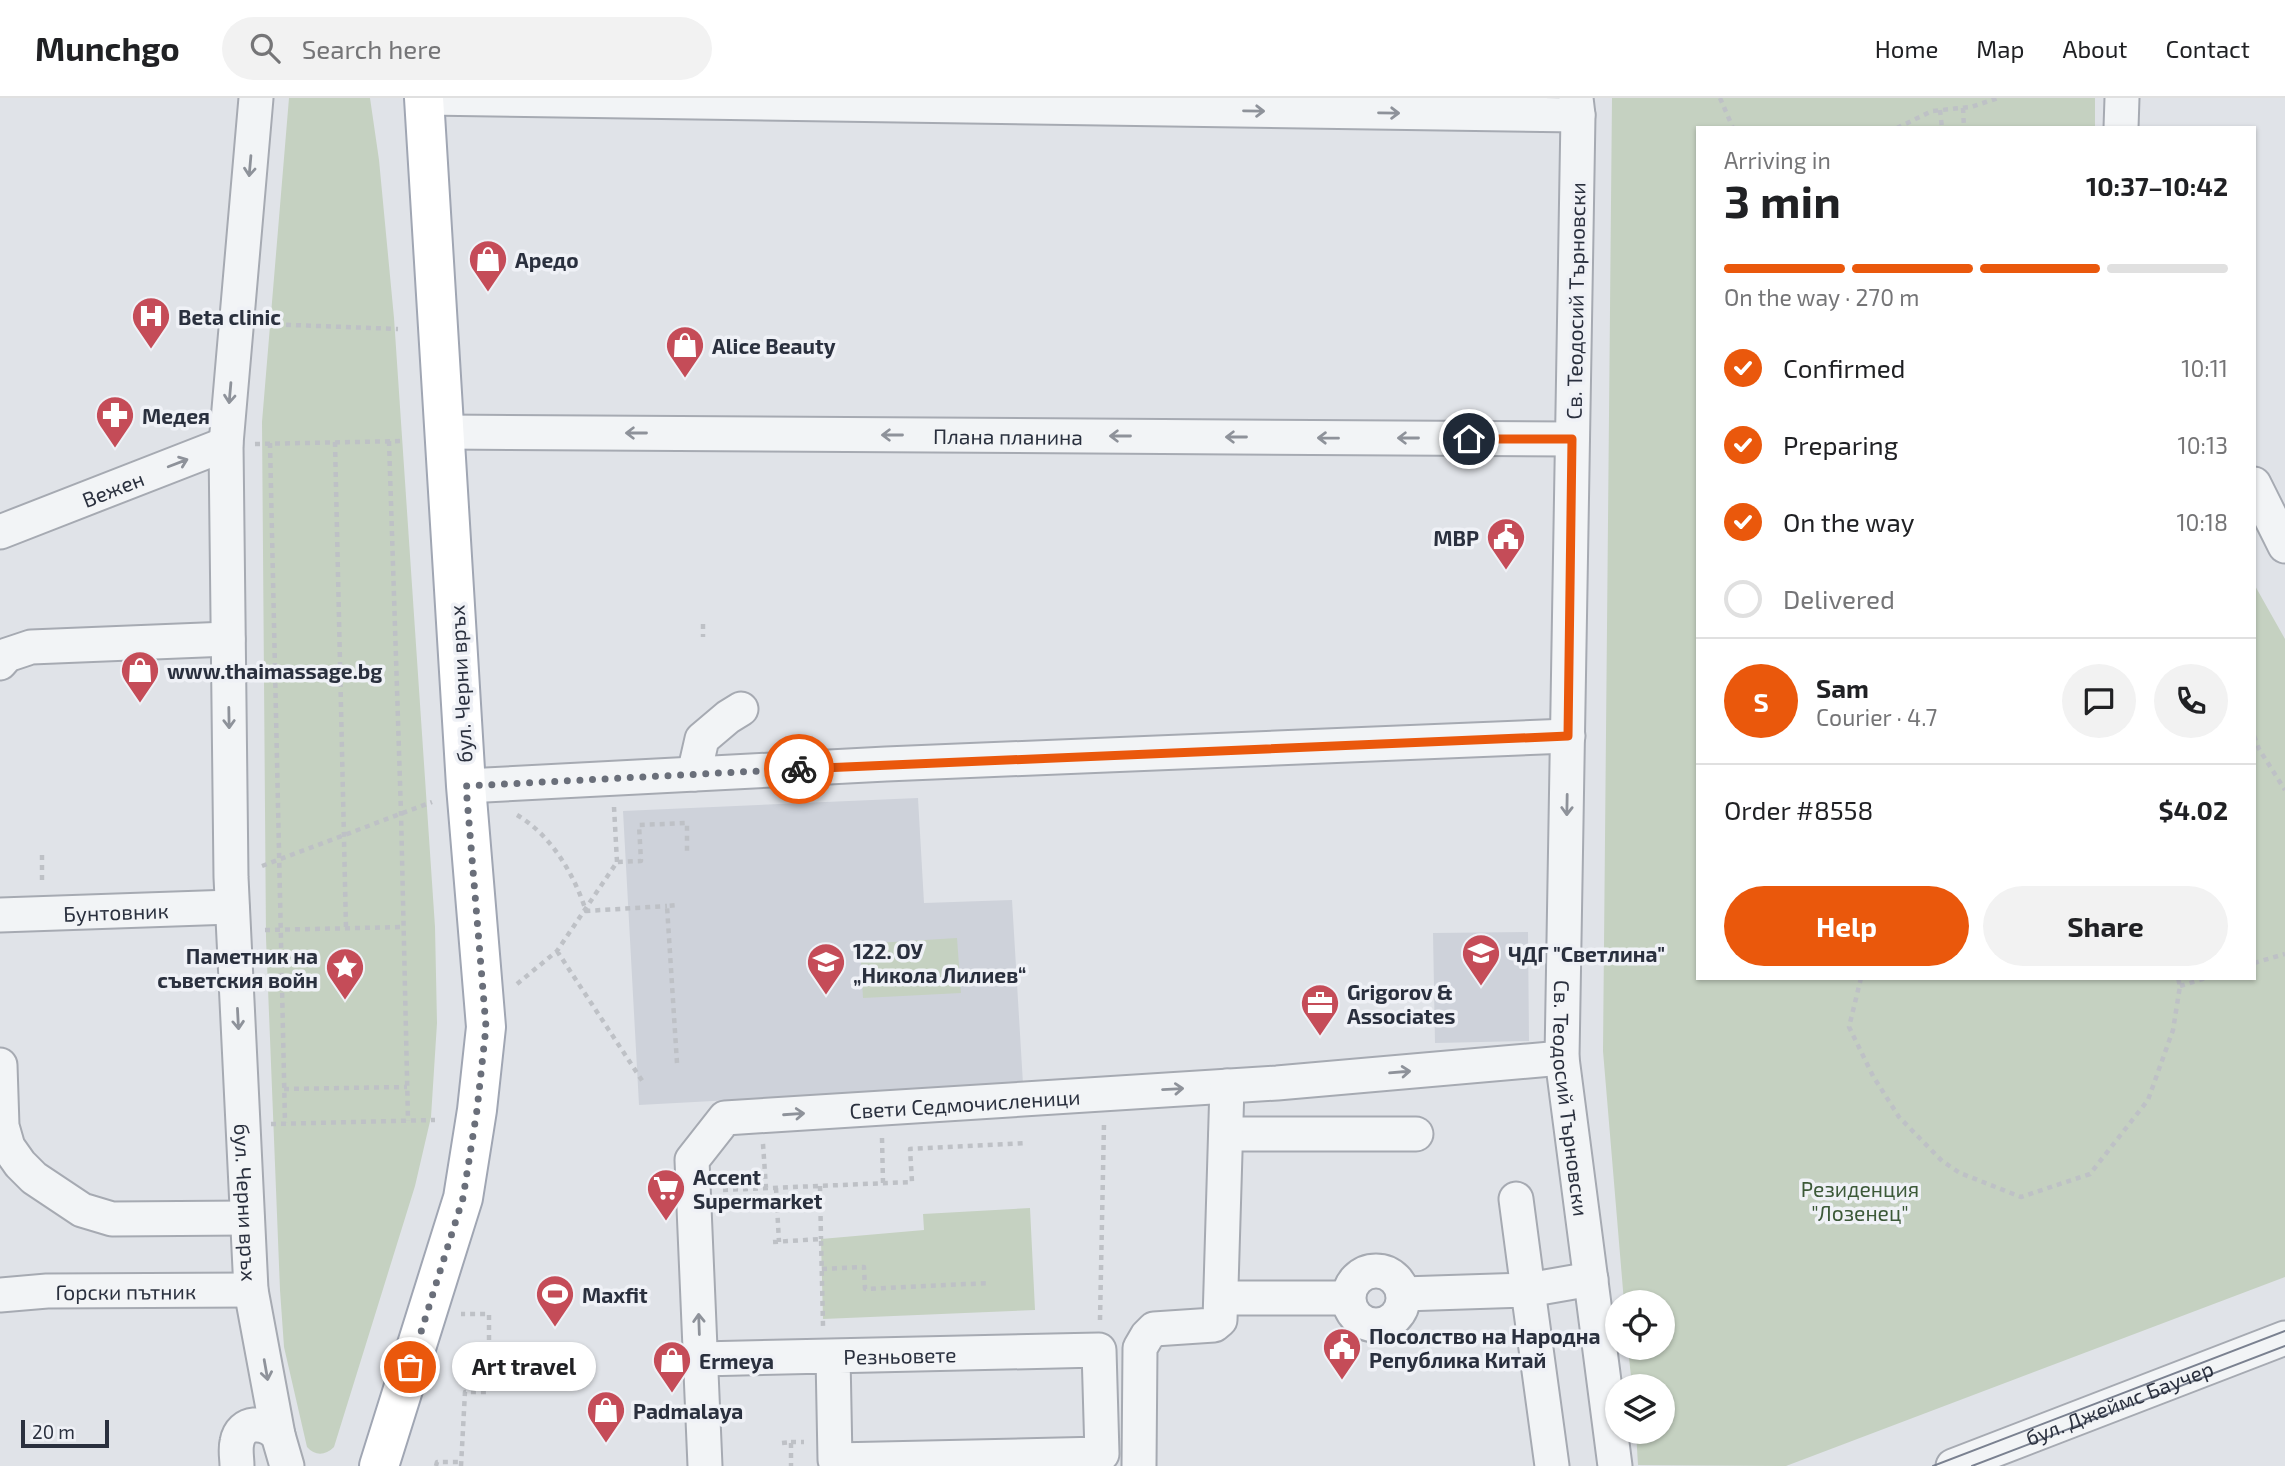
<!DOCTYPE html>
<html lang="en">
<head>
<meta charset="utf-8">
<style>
	:root { --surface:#fff; --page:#f2f2f2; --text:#202124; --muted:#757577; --line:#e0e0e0; --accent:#ea580c }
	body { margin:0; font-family:"Exo 2",sans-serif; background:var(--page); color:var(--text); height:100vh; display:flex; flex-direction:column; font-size:26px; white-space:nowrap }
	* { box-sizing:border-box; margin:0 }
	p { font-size:23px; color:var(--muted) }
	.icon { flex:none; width:38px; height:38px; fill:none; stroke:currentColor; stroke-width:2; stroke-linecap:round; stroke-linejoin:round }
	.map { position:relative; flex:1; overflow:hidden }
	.side { position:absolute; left:1696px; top:28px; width:560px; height:854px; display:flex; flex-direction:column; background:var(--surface); border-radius:0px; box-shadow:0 2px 5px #0004 }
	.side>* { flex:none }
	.buttons { position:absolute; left:1605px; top:1192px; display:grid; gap:14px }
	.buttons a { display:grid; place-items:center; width:70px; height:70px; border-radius:50%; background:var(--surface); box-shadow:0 2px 5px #0004; font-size:35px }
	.scale { position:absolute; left:21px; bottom:18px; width:88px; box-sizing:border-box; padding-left:7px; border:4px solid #2a303e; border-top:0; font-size:19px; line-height:24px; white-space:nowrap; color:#2a303e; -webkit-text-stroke:5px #eff1f6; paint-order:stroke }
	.pin { position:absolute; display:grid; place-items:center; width:60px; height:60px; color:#fff; margin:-30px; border:4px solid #fff; border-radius:50%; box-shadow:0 2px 7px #0007 }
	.courier { position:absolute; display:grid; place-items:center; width:70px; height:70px; margin:-35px; border:5px solid #ea580c; border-radius:50%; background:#fff; color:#222; box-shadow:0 2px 9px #0007 }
	.bubble { position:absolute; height:49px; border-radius:24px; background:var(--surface); box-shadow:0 2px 5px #0004; font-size:23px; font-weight:700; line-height:49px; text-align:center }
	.summary em { font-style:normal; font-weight:700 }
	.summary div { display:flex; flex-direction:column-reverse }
	.summary { display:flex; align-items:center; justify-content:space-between; height:119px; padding:0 28px }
	h1 { font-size:46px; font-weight:700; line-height:52px }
	.bar { display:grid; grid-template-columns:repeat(4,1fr); gap:10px 7px; align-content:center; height:84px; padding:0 28px }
	.bar i { height:9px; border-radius:5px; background:var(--line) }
	.bar .on { background:var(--accent) }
	.bar p { grid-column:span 4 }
	.line { display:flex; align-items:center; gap:18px; padding:0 28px; border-top:2px solid var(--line) }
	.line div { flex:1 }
	.round { display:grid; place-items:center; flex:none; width:74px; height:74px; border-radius:37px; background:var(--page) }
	ol { padding:0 28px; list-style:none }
	li { display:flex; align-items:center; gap:21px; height:77px }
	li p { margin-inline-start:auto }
	li .icon { padding:7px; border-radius:50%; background:var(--accent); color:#fff; stroke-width:4 }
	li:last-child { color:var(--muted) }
	li i { width:38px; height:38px; border:4px solid var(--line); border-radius:50% }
	.primary-button { display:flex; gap:14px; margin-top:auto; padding:14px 28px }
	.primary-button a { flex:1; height:80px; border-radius:42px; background:var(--accent); color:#fff; font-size:28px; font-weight:700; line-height:80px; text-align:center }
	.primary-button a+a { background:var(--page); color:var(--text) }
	header { display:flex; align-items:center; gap:42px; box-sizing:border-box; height:98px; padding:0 35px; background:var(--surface); border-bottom:2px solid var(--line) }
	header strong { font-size:33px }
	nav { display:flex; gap:38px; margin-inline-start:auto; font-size:24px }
	.search { width:490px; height:63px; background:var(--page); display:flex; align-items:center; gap:18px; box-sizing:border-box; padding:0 24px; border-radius:38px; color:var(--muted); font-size:26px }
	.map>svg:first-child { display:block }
</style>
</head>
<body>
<header>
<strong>Munchgo</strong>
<div class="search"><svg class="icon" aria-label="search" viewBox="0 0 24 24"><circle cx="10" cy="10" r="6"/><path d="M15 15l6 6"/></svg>Search here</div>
<nav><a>Home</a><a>Map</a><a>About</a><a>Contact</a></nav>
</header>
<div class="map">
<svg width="2285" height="1368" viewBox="0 0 2285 1368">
	<rect width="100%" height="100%" fill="#e0e3e8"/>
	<path fill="#ced2da" d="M918,700L924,805L1012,802L1023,986L639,1007L623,713Z
		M1528,834L1529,943L1435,945L1433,835Z"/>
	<path fill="#c5d1c1" d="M289,0H370L379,62L394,220L435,829L437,925L431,1019L415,1088L334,1349C325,1358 315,1358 307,1349L284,1249L280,1192L266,840L262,324Z
		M1612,0H2095V30H1698V880H2254V486L2285,541V1179L1786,1368L1638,1367L1636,1334H1662V1288H1632L1628,1250H1662V1204H1624L1603,953Z
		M957,840L961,895L863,900L860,846Z
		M1030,1110L1035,1212L823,1221L821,1141L924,1132L923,1116Z"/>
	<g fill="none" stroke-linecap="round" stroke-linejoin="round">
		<g stroke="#a6aab2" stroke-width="37">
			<g id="minor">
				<path id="s1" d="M256,0L226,346L231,779L251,1192L278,1337L287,1368"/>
				<path d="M426,0L1578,17"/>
				<path id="s2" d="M1576,0L1578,17L1562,960L1615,1368"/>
				<path d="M2121,30L2122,0"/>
				<path id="s3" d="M444,334L1572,341"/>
				<path d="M2254,386L2285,448"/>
				<path id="s4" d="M0,434L226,346"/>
				<path d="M0,565L7,557L31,549L228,541"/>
				<path d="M694,676L702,641L728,619L741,611"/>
				<path d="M466,688L886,666L1568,638"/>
				<path id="s5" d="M0,817L232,809"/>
				<path d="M0,967L2,1028L8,1049L20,1066L34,1080L82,1112L112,1121L247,1120"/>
				<path d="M1226,1036H1416"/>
				<path d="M1516,1101L1528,1192L1591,1181"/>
				<circle cx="1376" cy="1200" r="27"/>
				<path d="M1403,1196L1528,1192L1552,1368"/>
				<path id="s6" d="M0,1197L47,1193L251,1192"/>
				<path d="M1222,1200H1348"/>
				<path id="s7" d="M700,1261L1099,1252L1102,1356L835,1362L833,1258"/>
				<path d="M237,1368C237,1360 235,1352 237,1344C241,1322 265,1323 278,1337"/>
				<path id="s8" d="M705,1368L692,1062L725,1020L1277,985L1562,960"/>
				<path d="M1139,1368L1140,1250L1147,1238L1154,1231L1214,1227L1220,1222L1227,988"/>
				<path id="s9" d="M1953,1368L2285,1240"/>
			</g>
		</g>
		<g stroke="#a0a6b3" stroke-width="42">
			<path id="major" d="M379,1368L463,1100L477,1012L486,929L466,688L424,0"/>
		</g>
		<path stroke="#bec1c6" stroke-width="4.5" stroke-dasharray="5 5" stroke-linecap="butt" d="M1720,0L1733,30
			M1963,10L1964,30
			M1940,12L1942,30
			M1897,30L1932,13L1971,9L1998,0
			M266,226L398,231
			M389,343L401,715L408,1023
			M335,344L346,830
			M270,345L285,1025
			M255,346L405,343
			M703,526V539
			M2254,638L2259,651L2285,692
			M614,709L617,764
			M517,717C551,737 574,776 586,813L667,808
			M42,757V787
			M262,768L432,704
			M265,832L404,829
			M557,853L643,984
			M2254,865L2285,856
			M1861,880L1849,929L1873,978L1899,1019L1942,1063L1960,1075L2021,1099L2090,1076L2148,1002L2173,932L2180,888L2178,880
			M517,886L557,853L617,764L641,763L639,727L687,725V756
			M2180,888L2206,880
			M677,965L667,808L678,807
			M284,991L407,989
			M271,1026L435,1022
			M882,1040L883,1085
			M763,1046L766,1090
			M820,1088L821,1141
			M776,1090L779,1144
			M723,1092L912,1084L910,1051L1026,1045
			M773,1144L821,1141L823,1228
			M822,1171L864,1169L865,1191L989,1185
			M1100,1222L1104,1025
			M791,1344H804
			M782,1345L791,1344V1368
			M436,1368L437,1364H462
			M461,1368L465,1294H489V1216H461"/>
		<use href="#minor" stroke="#f2f4f6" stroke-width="33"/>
		<use href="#major" stroke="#fff" stroke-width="38"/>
		<path stroke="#7a8190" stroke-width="2" d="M1933,1368L2285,1233
			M1972,1368L2285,1248"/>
	</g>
	<defs><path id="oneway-shaft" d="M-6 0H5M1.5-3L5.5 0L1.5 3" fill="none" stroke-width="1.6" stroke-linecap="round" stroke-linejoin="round" transform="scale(1.75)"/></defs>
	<g stroke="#8e929a">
		<use href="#oneway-shaft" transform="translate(1254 13) rotate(1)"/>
		<use href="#oneway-shaft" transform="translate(1389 15) rotate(1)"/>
		<use href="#oneway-shaft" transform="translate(250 68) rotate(95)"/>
		<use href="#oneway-shaft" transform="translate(230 295) rotate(95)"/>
		<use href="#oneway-shaft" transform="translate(636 335) rotate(-180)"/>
		<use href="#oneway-shaft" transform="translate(892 337) rotate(-180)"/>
		<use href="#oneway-shaft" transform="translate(1120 338) rotate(-180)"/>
		<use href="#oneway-shaft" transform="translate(1236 339) rotate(-180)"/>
		<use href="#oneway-shaft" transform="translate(1328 340) rotate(-179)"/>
		<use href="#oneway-shaft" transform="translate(1408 340) rotate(-180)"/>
		<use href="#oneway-shaft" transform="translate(178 365) rotate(-21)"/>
		<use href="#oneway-shaft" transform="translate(229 620) rotate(89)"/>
		<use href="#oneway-shaft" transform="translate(1567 707) rotate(91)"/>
		<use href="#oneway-shaft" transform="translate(238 921) rotate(87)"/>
		<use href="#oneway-shaft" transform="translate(1400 974) rotate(-5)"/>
		<use href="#oneway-shaft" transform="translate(1173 991) rotate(-3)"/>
		<use href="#oneway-shaft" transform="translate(794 1016) rotate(-4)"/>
		<use href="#oneway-shaft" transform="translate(699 1226) rotate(-92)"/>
		<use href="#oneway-shaft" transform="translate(266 1272) rotate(80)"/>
	</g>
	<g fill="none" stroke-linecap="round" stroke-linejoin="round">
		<path stroke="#6a6f7a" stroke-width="7" stroke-dasharray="0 12.6" d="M410,1269L463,1100L477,1012L486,929L466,688L799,671"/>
		<path stroke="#ea580c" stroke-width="9" d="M799,671L1568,638L1572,341H1469"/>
	</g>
	<defs>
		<g id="shop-pin" transform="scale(2.0125)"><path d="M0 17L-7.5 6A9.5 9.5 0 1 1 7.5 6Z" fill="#c54c58" stroke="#eff1f6"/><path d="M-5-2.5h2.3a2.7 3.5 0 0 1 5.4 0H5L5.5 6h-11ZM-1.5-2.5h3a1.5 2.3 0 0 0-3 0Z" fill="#fff"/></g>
		<g id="hospital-pin" transform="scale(2.0125)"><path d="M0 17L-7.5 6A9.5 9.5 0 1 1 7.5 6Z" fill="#c54c58" stroke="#eff1f6"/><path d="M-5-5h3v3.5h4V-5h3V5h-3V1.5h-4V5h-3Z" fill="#fff"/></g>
		<g id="pharmacy-pin" transform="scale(2.0125)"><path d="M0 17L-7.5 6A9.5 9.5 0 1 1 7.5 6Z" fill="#c54c58" stroke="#eff1f6"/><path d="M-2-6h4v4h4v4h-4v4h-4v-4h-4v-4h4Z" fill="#fff"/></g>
		<g id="civic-pin" transform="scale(2.0125)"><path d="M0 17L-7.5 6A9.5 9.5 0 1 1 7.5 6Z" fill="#c54c58" stroke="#eff1f6"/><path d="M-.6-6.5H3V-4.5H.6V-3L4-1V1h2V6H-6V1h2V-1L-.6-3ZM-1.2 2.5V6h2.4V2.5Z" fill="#fff"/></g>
		<g id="school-pin" transform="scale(2.0125)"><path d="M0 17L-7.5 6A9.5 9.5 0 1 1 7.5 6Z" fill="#c54c58" stroke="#eff1f6"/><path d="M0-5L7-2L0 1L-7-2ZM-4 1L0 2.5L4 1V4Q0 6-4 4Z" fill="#fff"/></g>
		<g id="sight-pin" transform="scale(2.0125)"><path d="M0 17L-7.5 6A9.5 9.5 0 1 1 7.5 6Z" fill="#c54c58" stroke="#eff1f6"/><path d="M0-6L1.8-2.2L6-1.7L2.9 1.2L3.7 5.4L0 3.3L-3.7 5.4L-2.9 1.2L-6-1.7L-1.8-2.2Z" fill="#fff"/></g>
		<g id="office-pin" transform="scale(2.0125)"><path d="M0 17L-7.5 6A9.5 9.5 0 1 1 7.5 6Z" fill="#c54c58" stroke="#eff1f6"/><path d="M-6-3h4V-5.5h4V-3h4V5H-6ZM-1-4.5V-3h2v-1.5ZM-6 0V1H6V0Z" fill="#fff"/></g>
		<g id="supermarket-pin" transform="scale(2.0125)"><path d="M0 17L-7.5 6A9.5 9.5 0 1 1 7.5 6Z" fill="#c54c58" stroke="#eff1f6"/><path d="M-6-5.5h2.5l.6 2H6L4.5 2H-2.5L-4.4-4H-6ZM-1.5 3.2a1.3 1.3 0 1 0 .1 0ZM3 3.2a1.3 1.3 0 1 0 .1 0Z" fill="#fff"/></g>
		<g id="stadium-pin" transform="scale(2.0125)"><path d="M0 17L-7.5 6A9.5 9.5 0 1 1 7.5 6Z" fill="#c54c58" stroke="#eff1f6"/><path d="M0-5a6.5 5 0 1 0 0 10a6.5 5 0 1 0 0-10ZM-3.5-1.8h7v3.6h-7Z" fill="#fff"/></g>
	</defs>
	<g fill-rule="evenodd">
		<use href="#shop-pin" x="488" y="161"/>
		<use href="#hospital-pin" x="151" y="218"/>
		<use href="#shop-pin" x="685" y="247"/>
		<use href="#pharmacy-pin" x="115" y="317"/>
		<use href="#civic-pin" x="1506" y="439"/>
		<use href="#shop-pin" x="140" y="572"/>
		<use href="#school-pin" x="1481" y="855"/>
		<use href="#school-pin" x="826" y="864"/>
		<use href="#sight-pin" x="345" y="869"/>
		<use href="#office-pin" x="1320" y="905"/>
		<use href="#supermarket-pin" x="666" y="1090"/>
		<use href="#stadium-pin" x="555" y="1196"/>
		<use href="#civic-pin" x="1342" y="1249"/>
		<use href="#shop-pin" x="672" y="1262"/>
		<use href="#shop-pin" x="606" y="1312"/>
	</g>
	<g text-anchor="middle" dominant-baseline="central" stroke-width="7" stroke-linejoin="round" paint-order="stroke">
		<g font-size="21" font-weight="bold" fill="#2a303e" stroke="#eff1f6" text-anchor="start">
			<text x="515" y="161">Аредо</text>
			<text x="178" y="218">Beta clinic</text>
			<text x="712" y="247">Alice Beauty</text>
			<text x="142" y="317">Медея</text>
			<text x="1479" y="439" text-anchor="end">МВР</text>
			<text x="167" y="572">www.thaimassage.bg</text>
			<text x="853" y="852">122. ОУ<tspan x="853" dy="24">„Никола Лилиев“</tspan></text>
			<text x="1508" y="855">ЧДГ "Светлина"</text>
			<text x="318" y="857" text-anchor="end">Паметник на<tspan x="318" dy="24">съветския войн</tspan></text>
			<text x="1347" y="893">Grigorov &amp;<tspan x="1347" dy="24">Associates</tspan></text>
			<text x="693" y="1078">Accent<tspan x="693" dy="24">Supermarket</tspan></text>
			<text x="582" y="1196">Maxfit</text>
			<text x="1369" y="1237">Посолство на Народна<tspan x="1369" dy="24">Република Китай</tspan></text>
			<text x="699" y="1262">Ermeya</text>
			<text x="633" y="1312">Padmalaya</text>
		</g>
		<g font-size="21" fill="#2a303e" stroke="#eff1f6">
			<text transform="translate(1575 203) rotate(-89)">Св. Теодосий Търновски</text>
			<text stroke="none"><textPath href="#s3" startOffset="564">Плана планина</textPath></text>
			<text stroke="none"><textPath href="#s4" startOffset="121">Вежен</textPath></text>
			<text transform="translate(460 586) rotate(-93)">бул. Черни връх</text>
			<text stroke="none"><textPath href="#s5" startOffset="116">Бунтовник</textPath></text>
			<text stroke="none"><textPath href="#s2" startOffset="1001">Св. Теодосий Търновски</textPath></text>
			<text stroke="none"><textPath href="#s8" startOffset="600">Свети Седмочисленици</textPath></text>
			<text stroke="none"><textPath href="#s1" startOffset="1106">бул. Черни връх</textPath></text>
			<text stroke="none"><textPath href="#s6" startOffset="126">Горски пътник</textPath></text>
			<text stroke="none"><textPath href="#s7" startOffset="200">Резньовете</textPath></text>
			<text stroke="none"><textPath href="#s9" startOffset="178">бул. Джеймс Баучер</textPath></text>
		</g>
		<g font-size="21" fill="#3c5938" stroke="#eff1f6">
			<text x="1860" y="1090">Резиденция<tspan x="1860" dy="24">"Лозенец"</tspan></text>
		</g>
	</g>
</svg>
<div class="buttons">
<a><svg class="icon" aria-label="locate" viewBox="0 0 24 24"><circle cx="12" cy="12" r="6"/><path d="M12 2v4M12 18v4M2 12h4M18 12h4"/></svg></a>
<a><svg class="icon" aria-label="layers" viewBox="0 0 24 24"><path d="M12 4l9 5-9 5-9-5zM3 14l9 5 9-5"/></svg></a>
</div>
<div class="scale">20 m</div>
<div class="pin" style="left:410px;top:1269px;background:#ea580c"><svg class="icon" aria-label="bag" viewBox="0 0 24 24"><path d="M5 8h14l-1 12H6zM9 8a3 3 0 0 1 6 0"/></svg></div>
<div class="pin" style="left:1469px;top:341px;background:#1f2937"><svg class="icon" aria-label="home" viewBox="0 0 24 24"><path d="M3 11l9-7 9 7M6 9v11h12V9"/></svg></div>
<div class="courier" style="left:799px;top:671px"><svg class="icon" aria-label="bike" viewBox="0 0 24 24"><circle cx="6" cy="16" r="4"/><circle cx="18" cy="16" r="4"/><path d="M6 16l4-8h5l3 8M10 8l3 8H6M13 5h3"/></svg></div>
<div class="bubble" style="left:452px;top:1244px;width:144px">Art travel</div>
<section class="side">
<div class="summary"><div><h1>3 min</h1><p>Arriving in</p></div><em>10:37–10:42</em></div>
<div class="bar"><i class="on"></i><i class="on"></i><i class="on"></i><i></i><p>On the way · 270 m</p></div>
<ol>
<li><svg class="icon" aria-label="check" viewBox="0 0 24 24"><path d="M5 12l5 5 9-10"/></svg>Confirmed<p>10:11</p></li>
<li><svg class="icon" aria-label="check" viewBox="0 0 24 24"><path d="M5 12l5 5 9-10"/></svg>Preparing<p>10:13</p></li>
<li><svg class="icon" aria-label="check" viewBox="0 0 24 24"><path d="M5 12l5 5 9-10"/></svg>On the way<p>10:18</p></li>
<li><i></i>Delivered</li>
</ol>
<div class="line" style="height:126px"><b class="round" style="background:var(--accent);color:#fff">S</b><div><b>Sam</b><p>Courier · 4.7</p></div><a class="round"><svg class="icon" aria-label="chat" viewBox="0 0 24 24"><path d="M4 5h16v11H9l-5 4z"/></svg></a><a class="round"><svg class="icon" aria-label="phone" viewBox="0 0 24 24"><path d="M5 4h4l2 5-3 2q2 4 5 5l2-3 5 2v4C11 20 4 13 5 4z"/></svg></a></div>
<div class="line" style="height:91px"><div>Order #8558</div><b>$4.02</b></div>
<div class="primary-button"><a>Help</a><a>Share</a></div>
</section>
</div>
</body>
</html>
